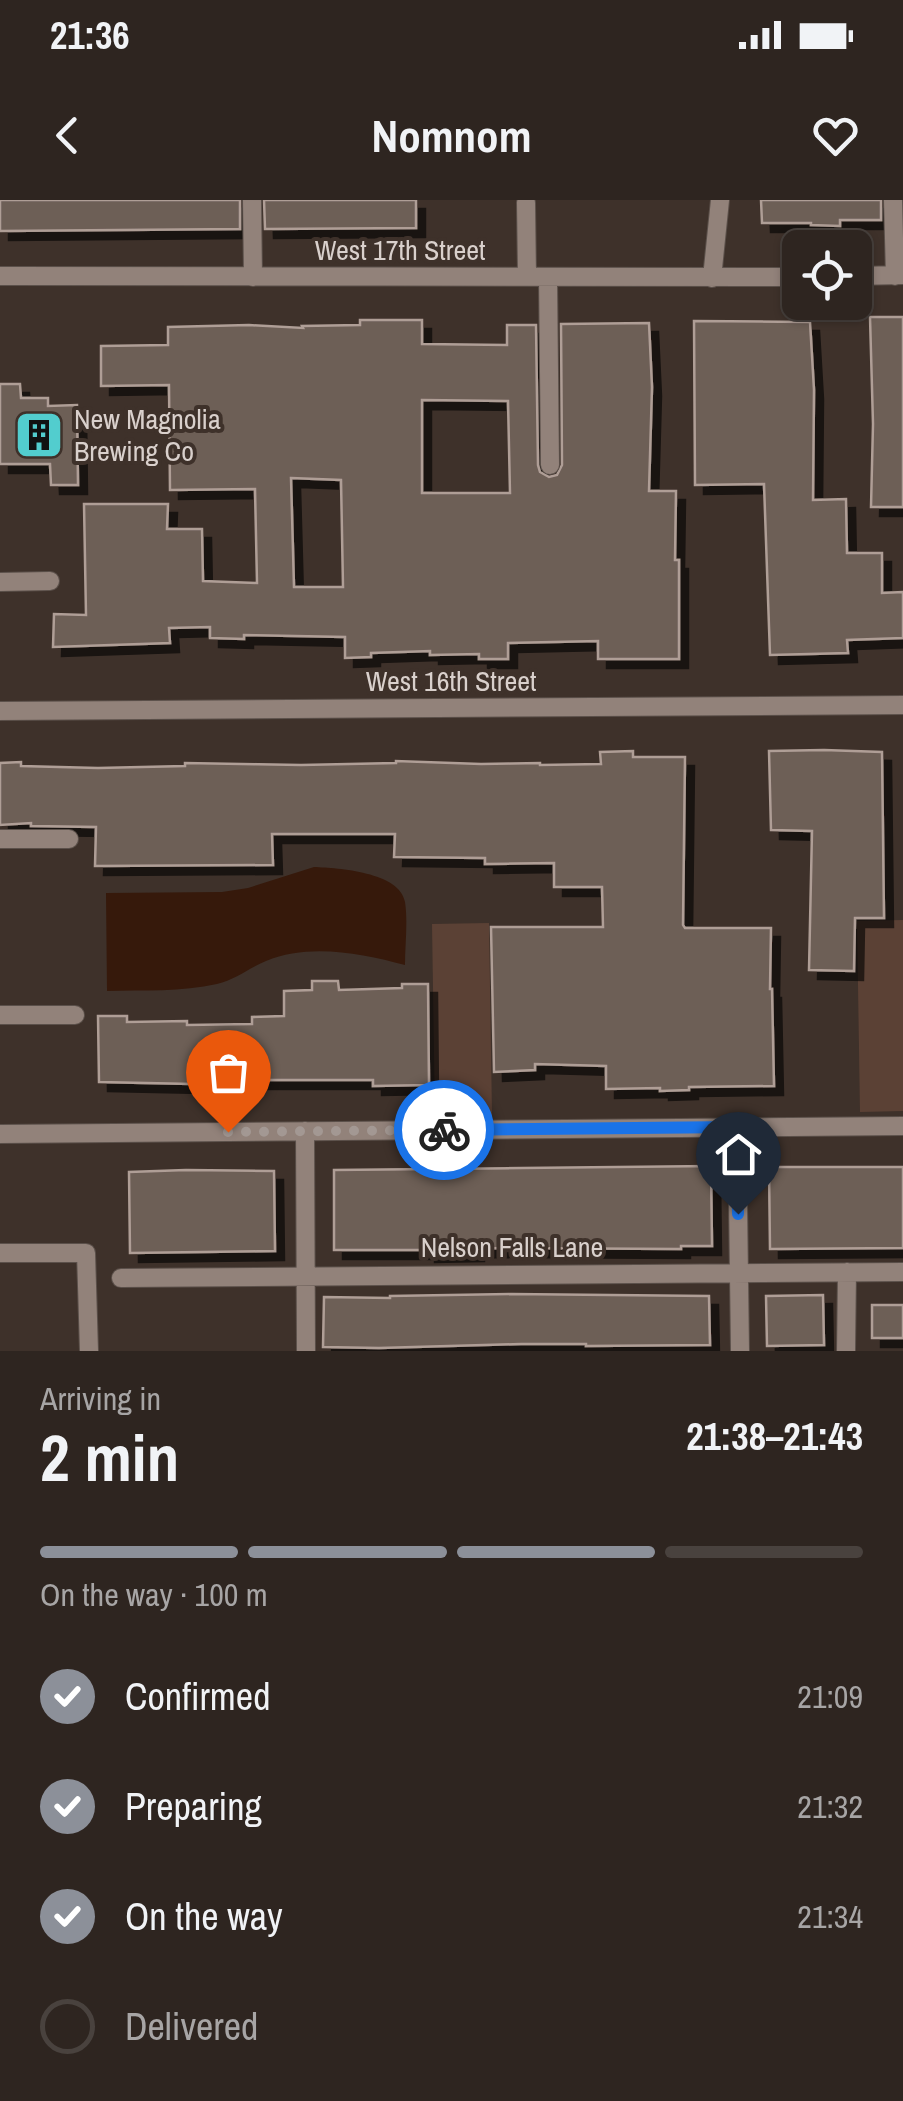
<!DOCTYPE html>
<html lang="en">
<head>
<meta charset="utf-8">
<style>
	:root { --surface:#2e2520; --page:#3a312d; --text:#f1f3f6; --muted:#a7a5a5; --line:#49423e; --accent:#8c9099 }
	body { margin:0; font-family:"Archivo Narrow",sans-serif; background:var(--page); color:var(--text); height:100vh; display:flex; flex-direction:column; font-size:38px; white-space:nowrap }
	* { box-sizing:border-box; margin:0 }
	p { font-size:32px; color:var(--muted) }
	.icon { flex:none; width:55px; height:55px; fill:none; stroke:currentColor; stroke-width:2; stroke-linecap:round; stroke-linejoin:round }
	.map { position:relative; height:1151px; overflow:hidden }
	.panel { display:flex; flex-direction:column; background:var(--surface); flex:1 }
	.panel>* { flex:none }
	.tools { position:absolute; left:782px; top:30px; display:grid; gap:20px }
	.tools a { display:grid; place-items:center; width:90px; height:90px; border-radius:15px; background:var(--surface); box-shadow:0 2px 8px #0004,0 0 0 2px var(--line); font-size:50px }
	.pin { position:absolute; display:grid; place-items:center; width:85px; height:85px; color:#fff; margin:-102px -42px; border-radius:50% 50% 50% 0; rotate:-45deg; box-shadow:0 0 10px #0007 }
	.pin .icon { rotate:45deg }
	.courier { position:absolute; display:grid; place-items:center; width:100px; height:100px; margin:-50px; border:8px solid #1a73e8; border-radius:50%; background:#fff; color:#222; box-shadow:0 2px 12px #0007 }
	.head em { font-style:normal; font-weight:700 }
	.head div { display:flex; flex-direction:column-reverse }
	.head { display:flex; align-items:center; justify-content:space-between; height:170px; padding:0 40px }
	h1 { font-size:65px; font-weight:700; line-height:75px }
	.bar { display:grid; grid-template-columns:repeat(4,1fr); gap:15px 10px; align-content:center; height:120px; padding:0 40px }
	.bar i { height:12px; border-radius:8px; background:var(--line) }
	.bar .on { background:var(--accent) }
	.bar p { grid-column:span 4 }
	ol { padding:0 40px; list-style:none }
	li { display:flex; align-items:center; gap:30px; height:110px }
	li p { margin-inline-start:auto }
	li .icon { padding:10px; border-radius:50%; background:var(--accent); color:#fff; stroke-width:4 }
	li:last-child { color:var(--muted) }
	li i { width:55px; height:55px; border:5px solid var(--line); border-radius:50% }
	.status { display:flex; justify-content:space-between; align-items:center; height:70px; padding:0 50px; background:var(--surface); direction:ltr }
	.status svg { height:28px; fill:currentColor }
	header { display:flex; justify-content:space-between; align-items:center; height:130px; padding:0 40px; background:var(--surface); font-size:45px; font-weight:700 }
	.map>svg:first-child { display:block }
</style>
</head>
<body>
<div class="status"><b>21:36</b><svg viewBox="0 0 49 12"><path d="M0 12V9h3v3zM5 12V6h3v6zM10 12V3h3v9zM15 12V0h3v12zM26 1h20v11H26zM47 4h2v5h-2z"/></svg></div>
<header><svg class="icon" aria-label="back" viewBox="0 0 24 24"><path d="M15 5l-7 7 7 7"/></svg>Nomnom<svg class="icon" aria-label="heart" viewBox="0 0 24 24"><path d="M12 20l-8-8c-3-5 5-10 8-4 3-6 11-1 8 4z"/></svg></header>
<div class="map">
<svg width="903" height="1151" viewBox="0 0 903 1151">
	<defs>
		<filter id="shadow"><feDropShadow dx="9" dy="9" stdDeviation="0" flood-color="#0009"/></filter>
	</defs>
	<rect width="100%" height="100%" fill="#3e312a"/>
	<path fill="#5b4135" d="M903,720V911L860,912L857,721Z
		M489,723L492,915L435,916L432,724Z"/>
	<path fill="#36190b" d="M314,667C338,668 400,672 405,702C408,722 405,745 405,765C361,753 309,743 266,761C249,768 235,780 217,784C182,792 143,790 107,791L106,693L222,692L248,688Z"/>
	<path fill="#6d5e57" stroke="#af9e96" stroke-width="2.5" fill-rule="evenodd" filter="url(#shadow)" d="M0,0H240V29L0,31Z
		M264,0H416V28L265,29Z
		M761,0H881V20H840V26L811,25V23H762Z
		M870,117H903V307H871L873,224Z
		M360,120H422V144L507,145V125H536L538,265L540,272L549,277L557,275L562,265L561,124L649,123L652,187L649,291H676L675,360H679V459H598V441L508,443V459H479V454L430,455V451L371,453V457L345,458V437L244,435V439L210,438V427L169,428L170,443L53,447L54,414L86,415L84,304H168L167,329H202L203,381L257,383L255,289L170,290L169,185L101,186V146L168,145V127L249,125L303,128L302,126L360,125ZM422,200L508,201L510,293H422ZM291,278L341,280L343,387H294Z
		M694,121L810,122L814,190L813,300L846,299L847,353H882V393L903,392V438L847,440L848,453L770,455L764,284L695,285Z
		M0,184H20L21,198H48V206L77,205L78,285H51L50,264H0Z
		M824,550L882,552L884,718H855L854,771L809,770L812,631L771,630L769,551Z
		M633,551V557H685L683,725L685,728H771L770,789H772L774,886L689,887V890L660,891V888L606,889V866L535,864V870L494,872L491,727H603L602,687H554V663L485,664V658L394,657L395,634H272L273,665L95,666L96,627L31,626V623L0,625V563L21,562V566L98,568L185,566V563L301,565L396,563V561L481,564L540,563V565L601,564L600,552Z
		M312,781H338L339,790L402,788V784H428L429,885L373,886V880H251V884H193L99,882L98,816H127V822L187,821V825L252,824V817L284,816V791L312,790Z
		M711,966L712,1046H681V1049L475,1048V1052L426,1053V1050H334V970Z
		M769,967H903V1048L770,1049Z
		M186,970L274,971L275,1051L130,1053L129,972Z
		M511,1094L709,1096L710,1145L586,1146V1144H521L379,1148L323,1147L324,1097L390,1098V1096Z
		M823,1095L824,1145L767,1146L766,1096Z
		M872,1105H903V1138H872Z"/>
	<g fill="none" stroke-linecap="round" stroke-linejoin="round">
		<g stroke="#5b504a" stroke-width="20">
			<path id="minor" d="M252,0L253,77
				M893,0L895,76
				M526,3L527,77
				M0,76L800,77
				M855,76L903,75
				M548,77L550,265
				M712,78L720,0
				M0,382L50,381
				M0,511L903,505
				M0,639H69
				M0,815H75
				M737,927L740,1151
				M305,931L306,1151
				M0,934L903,926
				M0,1053H86L89,1151
				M121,1078L903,1072
				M846,1151L847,1072"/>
		</g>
		<use href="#minor" stroke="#92827a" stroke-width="18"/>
	</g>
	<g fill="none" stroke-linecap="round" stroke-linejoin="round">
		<path stroke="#a39893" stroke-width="10" stroke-dasharray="0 18" d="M228,932L444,930"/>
		<path stroke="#1a73e8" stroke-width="12" d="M444,930L737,927L738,1014"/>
	</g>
	<defs>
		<g id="building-square" transform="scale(2.5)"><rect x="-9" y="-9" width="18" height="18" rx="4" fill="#52cdce" stroke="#3e312a"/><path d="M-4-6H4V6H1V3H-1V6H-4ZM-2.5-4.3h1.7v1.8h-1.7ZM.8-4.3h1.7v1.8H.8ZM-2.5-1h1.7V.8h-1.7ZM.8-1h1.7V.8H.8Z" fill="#111"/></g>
	</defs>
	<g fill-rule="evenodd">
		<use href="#building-square" x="39" y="235"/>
	</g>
	<g text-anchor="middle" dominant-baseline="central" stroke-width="8" stroke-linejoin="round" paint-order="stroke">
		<g font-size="28" fill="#d9d0cc" stroke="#3e312a">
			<text x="400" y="50">West 17th Street</text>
			<text x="451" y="481">West 16th Street</text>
			<text x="512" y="1047">Nelson Falls Lane</text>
		</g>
		<g font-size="28" fill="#d9d0cc" stroke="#3e312a" text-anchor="start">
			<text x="74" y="219">New Magnolia<tspan x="74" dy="32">Brewing Co</tspan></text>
		</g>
	</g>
</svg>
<div class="tools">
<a><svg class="icon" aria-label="locate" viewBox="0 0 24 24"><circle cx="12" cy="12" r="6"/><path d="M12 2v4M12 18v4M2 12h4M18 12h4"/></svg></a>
</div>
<div class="pin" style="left:228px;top:932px;background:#ea580c"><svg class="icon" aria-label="bag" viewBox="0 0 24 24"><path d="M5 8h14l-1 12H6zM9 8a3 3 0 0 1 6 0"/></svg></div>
<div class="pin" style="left:738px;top:1014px;background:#1f2937"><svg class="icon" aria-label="home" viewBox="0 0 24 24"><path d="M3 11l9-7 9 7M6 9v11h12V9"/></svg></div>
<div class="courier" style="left:444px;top:930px"><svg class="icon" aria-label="bike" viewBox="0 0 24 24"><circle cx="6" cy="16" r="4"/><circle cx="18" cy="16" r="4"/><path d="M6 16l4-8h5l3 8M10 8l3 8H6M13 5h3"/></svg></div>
</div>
<section class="panel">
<div class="head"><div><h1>2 min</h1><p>Arriving in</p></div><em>21:38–21:43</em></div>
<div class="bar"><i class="on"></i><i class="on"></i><i class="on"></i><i></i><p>On the way · 100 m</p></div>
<ol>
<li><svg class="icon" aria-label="check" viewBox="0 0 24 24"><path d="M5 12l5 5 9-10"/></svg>Confirmed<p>21:09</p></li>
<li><svg class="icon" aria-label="check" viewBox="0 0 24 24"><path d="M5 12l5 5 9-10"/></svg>Preparing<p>21:32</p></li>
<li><svg class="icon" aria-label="check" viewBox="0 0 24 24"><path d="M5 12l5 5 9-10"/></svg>On the way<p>21:34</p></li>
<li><i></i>Delivered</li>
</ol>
</section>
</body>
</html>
